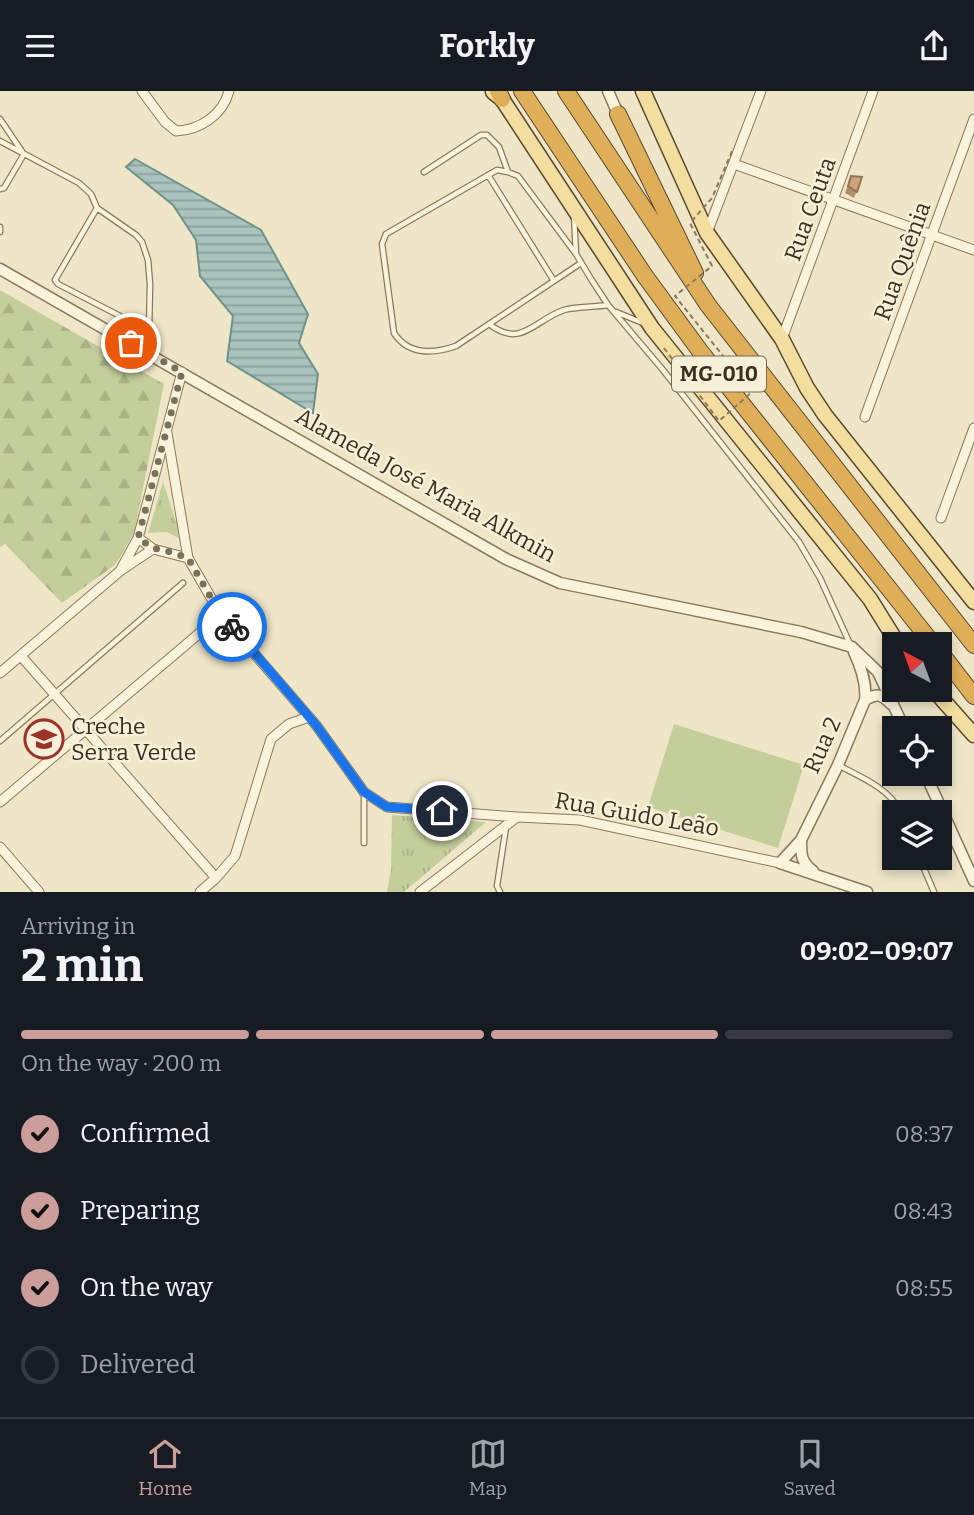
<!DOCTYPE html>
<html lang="en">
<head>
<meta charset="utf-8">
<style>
	:root { --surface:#171b24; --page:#242831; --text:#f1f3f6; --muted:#9ea1a6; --line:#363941; --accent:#cb9d9b }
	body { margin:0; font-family:Bitter,serif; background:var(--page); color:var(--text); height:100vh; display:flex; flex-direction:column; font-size:26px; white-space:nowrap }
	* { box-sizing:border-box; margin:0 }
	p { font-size:23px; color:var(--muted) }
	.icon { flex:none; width:38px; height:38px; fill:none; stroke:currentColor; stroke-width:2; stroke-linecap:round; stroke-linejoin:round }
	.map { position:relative; height:801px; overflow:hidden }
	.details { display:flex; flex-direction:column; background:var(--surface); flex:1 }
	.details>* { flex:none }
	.needle { width:46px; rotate:319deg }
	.controls { position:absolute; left:882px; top:541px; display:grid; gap:14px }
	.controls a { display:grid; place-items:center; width:70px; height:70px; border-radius:0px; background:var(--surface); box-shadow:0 4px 10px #0003; font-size:35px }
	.pin { position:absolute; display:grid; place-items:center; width:60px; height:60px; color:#fff; margin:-30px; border:4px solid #fff; border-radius:50%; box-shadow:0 2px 7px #0007 }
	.courier { position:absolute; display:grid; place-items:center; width:70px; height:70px; margin:-35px; border:5px solid #1a73e8; border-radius:50%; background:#fff; color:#222; box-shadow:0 2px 9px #0007 }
	.headline em { font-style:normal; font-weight:700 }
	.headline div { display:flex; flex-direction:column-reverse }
	.headline { display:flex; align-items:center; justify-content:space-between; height:119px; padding:0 21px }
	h1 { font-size:46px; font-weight:700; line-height:52px }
	.bar { display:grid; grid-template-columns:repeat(4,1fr); gap:10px 7px; align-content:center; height:84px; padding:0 21px }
	.bar i { height:9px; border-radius:5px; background:var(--line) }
	.bar .active { background:var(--accent) }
	.bar p { grid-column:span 4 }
	ol { padding:0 21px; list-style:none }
	li { display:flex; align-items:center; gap:21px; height:77px }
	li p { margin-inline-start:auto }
	li .icon { padding:7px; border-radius:50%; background:var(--accent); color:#111; stroke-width:4 }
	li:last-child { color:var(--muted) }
	li i { width:38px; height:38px; border:4px solid var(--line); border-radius:50% }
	header { display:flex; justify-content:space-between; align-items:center; height:91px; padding:0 21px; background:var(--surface); font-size:32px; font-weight:700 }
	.dock { display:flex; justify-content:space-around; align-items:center; height:98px; border-top:2px solid var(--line); background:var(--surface); font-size:19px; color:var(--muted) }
	.dock a { display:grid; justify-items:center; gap:4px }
	.dock .active { color:var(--accent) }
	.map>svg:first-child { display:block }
</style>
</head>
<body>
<header><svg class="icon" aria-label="menu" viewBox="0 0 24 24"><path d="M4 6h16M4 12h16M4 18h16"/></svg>Forkly<svg class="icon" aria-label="share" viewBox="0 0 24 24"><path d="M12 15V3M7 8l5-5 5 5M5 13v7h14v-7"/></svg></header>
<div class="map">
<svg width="974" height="801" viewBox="0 0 974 801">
	<defs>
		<pattern id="forest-firs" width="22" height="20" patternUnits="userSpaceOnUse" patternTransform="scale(1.75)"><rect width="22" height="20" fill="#c4ce9b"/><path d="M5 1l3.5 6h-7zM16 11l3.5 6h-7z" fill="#a9b185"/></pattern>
		<pattern id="park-tufts" width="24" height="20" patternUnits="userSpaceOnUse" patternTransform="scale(1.75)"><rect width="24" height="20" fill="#c4ce9b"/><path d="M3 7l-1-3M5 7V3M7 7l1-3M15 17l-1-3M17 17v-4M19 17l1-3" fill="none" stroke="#a9b185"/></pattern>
		<pattern id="water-rules" width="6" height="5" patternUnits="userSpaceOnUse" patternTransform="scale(1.75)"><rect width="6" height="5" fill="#a9c3bd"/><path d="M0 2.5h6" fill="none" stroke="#8b9f99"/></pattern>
	</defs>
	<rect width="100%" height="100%" fill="#efe6c8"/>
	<path fill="url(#forest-firs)" d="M0,199L164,293L134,442L115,474L62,512L5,453L0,456Z"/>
	<path fill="url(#park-tufts)" d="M163,391L182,449L167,441L148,442Z
		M392,724L486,731L404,801H387L391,779Z"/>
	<path fill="#c4ce9b" d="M674,633L804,674L778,757L648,716Z"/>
	<path fill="url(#water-rules)" stroke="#6f928c" stroke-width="2" d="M135,68L261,139L308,223L299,252L318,283L313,322L227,270L233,225L200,185L196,149L173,114L126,76Z"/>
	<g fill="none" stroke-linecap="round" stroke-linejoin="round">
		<g stroke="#8c795c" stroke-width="7">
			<path id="service" d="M0,28L23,62
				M0,50L79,92L91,103L97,117L136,144L142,151L148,169L150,193L149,240L152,262
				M424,81L481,44H487L499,56L508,81
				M488,84L554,190
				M0,98L4,97L24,63
				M97,117L55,189L58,193L149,240
				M574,125L576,163L591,188L608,214L663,279L799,451L820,487L850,553
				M0,136V141
				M576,163L518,85L508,81L497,79L386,143L382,153L394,242C408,264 433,263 456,255L581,172
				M616,221L643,232
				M489,233C522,258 534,229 564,219C573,216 596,216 608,214
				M0,650L183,492
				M838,674C859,685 891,698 900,721
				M364,752V701
				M919,766L934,801
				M500,801L497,795L506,736"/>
		</g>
		<g stroke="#8c795c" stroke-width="11">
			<path id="minor" d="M142,0L165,31L176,40C200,39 223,24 229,0
				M734,73L974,159
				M707,142L761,0
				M782,248L873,0
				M865,326L974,28
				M167,342L188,467L221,524L316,634L364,701L387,716L517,726
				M941,427L974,337
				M138,447L153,458L188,467
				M120,480L138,447L182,281
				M21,565L216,787
				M0,582L120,480L153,458
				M0,711L221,524
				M0,756L39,801
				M200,801L216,787L235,765L271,648L289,633L309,626
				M420,801L517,726L580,729L780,772"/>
		</g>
		<g stroke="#8c795c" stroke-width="13">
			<path id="tertiary" d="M608,0L618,23
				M0,178L506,468L560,492L801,541L852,556L878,581L904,637
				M854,561C861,576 867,592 865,609
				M925,682L974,790
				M801,749C801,764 801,771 813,780
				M867,801L780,772L801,749L838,674L865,609C877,602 881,603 891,613"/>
		</g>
		<g stroke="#5a4730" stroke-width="17">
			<path id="primary" d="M643,0L707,142L782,248L807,297L825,324L974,511
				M493,1L502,8L652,237L870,508L898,553
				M933,598L974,644"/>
		</g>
		<g stroke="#5a4730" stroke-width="18">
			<path id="motorway" d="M498,0L502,8
				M522,0L645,185L700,260L933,553
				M566,0L708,214L974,554
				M618,23L695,182
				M940,561L974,605"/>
		</g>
		<use href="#service" stroke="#f9f3dc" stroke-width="4.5"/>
		<use href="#minor" stroke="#f9f3dc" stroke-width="9"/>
		<use href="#tertiary" stroke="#f9f3dc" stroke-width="10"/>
		<use href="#primary" stroke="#f2dfa0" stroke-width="14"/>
		<use href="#motorway" stroke="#deae59" stroke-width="16"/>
		<path stroke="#8c795c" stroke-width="2" stroke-dasharray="5 3.5" stroke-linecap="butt" d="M664,257L719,330L752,301L675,205L712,175L690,132L712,107L733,58"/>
	</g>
	<path fill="#b18e6c" d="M851,85L862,86L854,107L845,102Z"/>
	<path fill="#cea57d" stroke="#907458" stroke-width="2" d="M851,85L862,86L857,101L848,95Z"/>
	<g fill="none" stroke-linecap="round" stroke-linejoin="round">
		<path stroke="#7b705b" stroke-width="7" stroke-dasharray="0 12.6" d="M131,252L182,281L138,447L153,457L171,461L188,467L221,524L232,536"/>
		<path stroke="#1a73e8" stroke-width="9" d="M232,536L316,634L364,701L387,716L442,720"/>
	</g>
	<defs>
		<g id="school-ring" transform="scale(2.0125)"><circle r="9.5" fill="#f6f0d8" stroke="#9c332b" stroke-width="1.5"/><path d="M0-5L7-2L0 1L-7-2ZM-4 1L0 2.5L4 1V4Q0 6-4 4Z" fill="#9c332b"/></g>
	</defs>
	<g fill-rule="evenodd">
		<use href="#school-ring" x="44" y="648"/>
	</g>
	<g text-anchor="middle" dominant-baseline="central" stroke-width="5" stroke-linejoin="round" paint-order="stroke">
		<rect fill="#f6f0d8" stroke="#746a57" stroke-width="2" x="672" y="265.5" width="94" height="35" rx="5"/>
		<g font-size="21" font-weight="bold" fill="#3c3020">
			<text x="719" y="283">MG-010</text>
		</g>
		<g font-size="23" fill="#3c3020" stroke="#f6f0d8">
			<text transform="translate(810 118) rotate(-70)">Rua Ceuta</text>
			<text transform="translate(902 170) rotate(-70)">Rua Quênia</text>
			<text transform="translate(426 394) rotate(29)">Alameda José Maria Alkmin</text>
			<text transform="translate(822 654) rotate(-66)">Rua 2</text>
			<text transform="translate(637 723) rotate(10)">Rua Guido Leão</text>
		</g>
		<g font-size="23" fill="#3c3020" stroke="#f6f0d8" text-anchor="start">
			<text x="71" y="635">Creche<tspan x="71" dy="26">Serra Verde</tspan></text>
		</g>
	</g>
</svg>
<div class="controls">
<a><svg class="needle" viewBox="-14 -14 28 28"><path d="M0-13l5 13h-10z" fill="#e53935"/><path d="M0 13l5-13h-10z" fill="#9ea1a6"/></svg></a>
<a><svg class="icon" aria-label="locate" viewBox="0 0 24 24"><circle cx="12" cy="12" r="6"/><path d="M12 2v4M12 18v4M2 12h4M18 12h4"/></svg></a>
<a><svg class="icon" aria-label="layers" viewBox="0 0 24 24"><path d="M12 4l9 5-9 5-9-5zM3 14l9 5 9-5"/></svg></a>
</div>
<div class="pin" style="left:131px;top:252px;background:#ea580c"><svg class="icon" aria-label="bag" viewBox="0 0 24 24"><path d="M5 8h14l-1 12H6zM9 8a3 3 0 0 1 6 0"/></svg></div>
<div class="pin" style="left:442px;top:720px;background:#1f2937"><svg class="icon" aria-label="home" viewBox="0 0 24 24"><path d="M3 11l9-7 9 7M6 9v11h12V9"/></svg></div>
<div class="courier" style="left:232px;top:536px"><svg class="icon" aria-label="bike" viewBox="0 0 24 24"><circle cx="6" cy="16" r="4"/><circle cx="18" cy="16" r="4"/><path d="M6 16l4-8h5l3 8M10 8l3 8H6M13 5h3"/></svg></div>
</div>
<section class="details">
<div class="headline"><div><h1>2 min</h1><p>Arriving in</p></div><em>09:02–09:07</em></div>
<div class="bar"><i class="active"></i><i class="active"></i><i class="active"></i><i></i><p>On the way · 200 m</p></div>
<ol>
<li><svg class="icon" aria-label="check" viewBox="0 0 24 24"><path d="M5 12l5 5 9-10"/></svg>Confirmed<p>08:37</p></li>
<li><svg class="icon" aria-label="check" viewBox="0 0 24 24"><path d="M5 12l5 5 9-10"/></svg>Preparing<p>08:43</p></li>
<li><svg class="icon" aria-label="check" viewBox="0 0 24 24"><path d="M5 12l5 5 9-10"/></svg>On the way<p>08:55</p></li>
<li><i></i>Delivered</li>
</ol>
</section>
<nav class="dock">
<a class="active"><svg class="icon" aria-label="home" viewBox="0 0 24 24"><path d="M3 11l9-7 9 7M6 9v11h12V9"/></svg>Home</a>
<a><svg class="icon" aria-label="map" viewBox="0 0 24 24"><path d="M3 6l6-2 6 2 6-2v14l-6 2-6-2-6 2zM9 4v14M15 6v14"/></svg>Map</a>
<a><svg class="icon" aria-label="saved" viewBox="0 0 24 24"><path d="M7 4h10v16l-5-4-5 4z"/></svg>Saved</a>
</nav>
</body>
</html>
